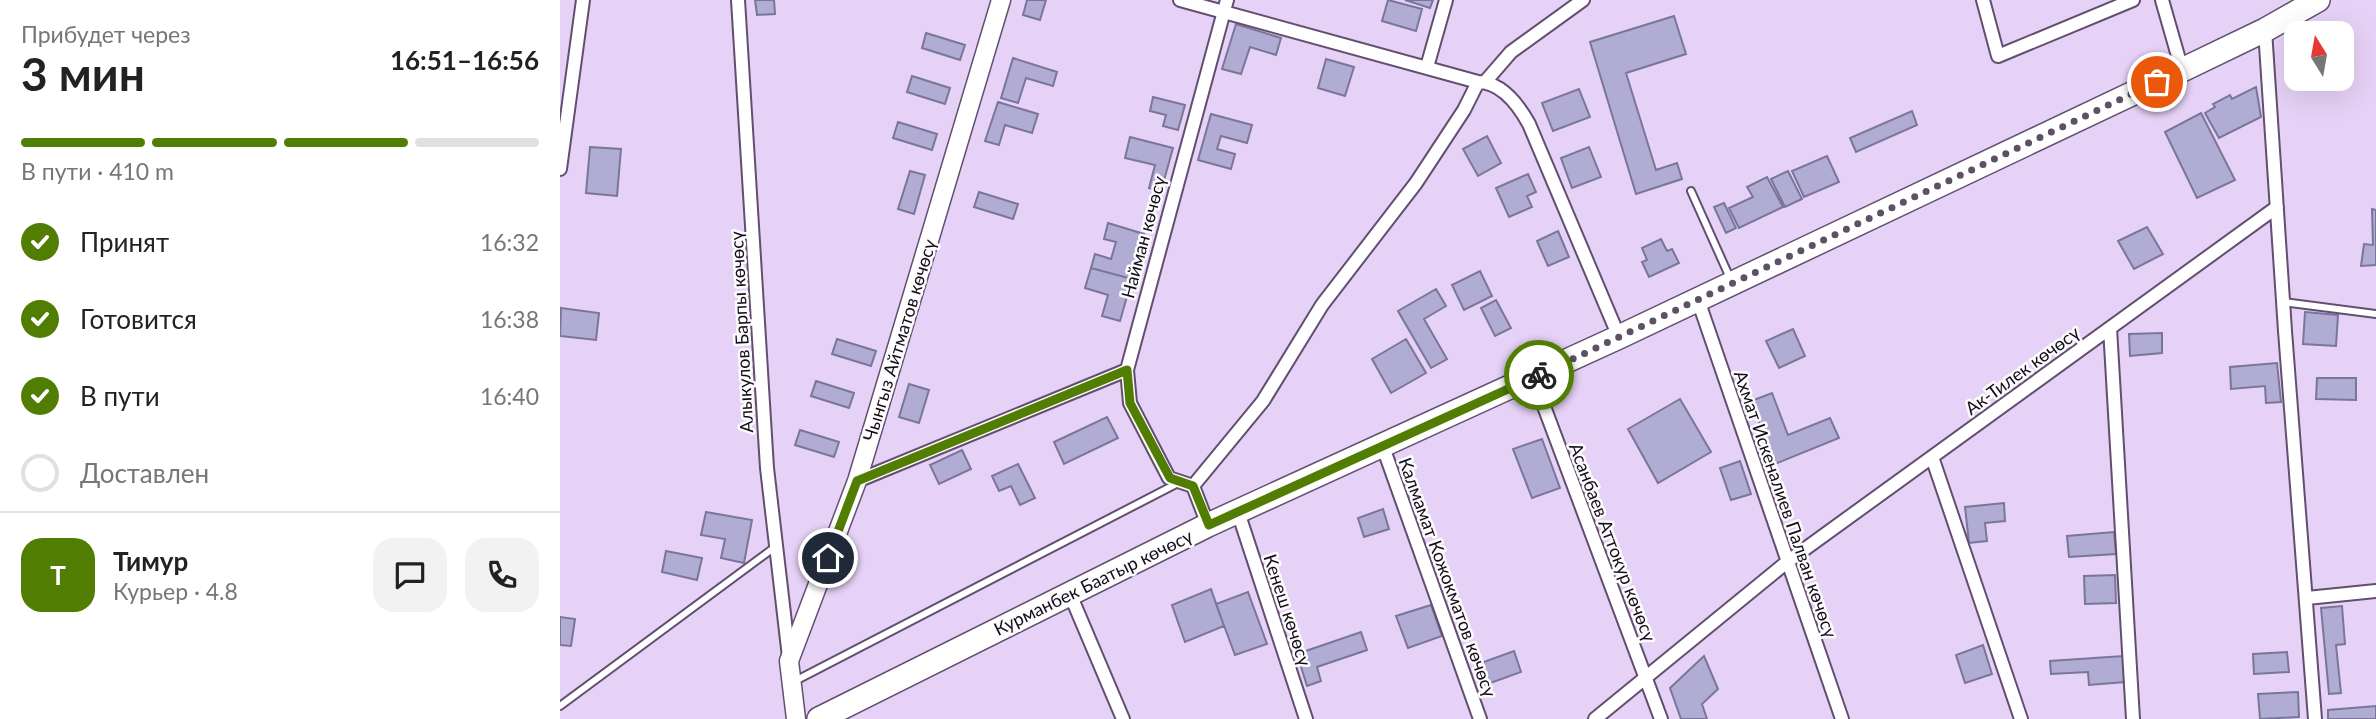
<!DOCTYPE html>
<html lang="ru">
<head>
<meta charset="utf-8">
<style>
	:root { --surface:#fff; --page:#f2f2f2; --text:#222; --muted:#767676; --line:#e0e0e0; --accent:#517d02 }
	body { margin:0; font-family:Lato,sans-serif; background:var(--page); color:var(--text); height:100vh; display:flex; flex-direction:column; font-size:26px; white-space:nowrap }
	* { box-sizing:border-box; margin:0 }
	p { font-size:23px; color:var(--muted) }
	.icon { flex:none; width:38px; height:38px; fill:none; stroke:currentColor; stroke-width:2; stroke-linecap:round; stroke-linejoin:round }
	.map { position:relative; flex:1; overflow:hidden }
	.details { display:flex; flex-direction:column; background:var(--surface); width:560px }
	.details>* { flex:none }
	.needle { width:46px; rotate:349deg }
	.controls { position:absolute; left:1724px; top:21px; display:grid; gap:14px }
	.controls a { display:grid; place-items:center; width:70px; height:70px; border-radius:14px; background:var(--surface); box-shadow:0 7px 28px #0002; font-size:35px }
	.pin { position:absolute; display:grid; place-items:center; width:60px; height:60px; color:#fff; margin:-30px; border:4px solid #fff; border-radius:50%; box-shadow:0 2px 7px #0007 }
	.courier { position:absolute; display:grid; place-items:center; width:70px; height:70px; margin:-35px; border:5px solid #517d02; border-radius:50%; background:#fff; color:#222; box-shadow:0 2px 9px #0007 }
	.summary em { font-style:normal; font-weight:700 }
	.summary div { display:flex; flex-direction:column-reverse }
	.summary { display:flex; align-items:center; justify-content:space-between; height:119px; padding:0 21px }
	h1 { font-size:46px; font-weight:700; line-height:52px }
	.bar { display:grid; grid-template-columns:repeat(4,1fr); gap:10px 7px; align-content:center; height:84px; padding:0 21px }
	.bar i { height:9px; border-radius:5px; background:var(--line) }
	.bar .on { background:var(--accent) }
	.bar p { grid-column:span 4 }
	.line { display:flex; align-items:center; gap:18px; padding:0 21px; border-top:2px solid var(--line) }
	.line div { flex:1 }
	.round { display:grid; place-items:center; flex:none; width:74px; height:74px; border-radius:21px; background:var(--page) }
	ol { padding:0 21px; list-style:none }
	li { display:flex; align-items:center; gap:21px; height:77px }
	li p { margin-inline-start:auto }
	li .icon { padding:7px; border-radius:50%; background:var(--accent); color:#fff; stroke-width:4 }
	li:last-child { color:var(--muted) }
	li i { width:38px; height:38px; border:4px solid var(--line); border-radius:50% }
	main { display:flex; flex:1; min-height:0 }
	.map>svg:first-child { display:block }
</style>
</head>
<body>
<main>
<section class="details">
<div class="summary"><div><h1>3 мин</h1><p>Прибудет через</p></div><em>16:51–16:56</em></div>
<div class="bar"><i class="on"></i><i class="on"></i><i class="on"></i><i></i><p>В пути · 410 m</p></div>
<ol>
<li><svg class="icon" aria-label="check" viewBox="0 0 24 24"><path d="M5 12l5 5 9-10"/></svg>Принят<p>16:32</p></li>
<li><svg class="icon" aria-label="check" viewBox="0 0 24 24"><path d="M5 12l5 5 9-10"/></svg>Готовится<p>16:38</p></li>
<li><svg class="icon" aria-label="check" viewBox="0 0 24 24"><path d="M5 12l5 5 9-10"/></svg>В пути<p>16:40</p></li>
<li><i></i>Доставлен</li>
</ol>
<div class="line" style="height:126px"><b class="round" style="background:var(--accent);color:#fff">Т</b><div><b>Тимур</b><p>Курьер · 4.8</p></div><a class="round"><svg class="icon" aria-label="chat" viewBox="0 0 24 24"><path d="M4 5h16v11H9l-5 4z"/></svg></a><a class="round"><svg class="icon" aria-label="phone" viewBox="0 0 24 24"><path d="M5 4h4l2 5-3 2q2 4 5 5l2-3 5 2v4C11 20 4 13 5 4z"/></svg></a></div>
</section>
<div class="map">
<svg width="1816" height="719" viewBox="0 0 1816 719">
	<rect width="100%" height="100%" fill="#e7d2f7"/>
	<path fill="#b0acd3" stroke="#7a769a" stroke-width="2" d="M195,0H214L215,14L197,15Z
		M467,0H486L480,20L463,15Z
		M828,0L862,9L856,31L822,21Z
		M845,0H873L870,8Z
		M1114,16L1126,54L1066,73L1096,170L1117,163L1122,179L1076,194L1030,42Z
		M676,24L721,38L716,55L690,47L681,74L662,69Z
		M366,33L405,45L400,60L362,48Z
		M453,58L497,72L493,86L466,78L458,103L441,98Z
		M766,59L794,67L785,96L758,88Z
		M352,76L390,88L385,104L347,92Z
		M1696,87L1701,117L1659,138L1645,113L1655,107L1653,104L1670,95L1672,99Z
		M1019,89L1030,117L993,131L982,103Z
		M593,97L625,105L618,130L603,126L606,115L590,111Z
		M438,102L478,114L472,133L445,125L439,145L425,141Z
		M1352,111L1357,125L1296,152L1290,138Z
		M1641,113L1675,180L1637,198L1605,132Z
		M651,114L692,125L687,143L661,136L657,149L675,154L671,169L638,160Z
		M338,122L377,134L372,150L333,138Z
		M927,136L941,163L918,176L903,149Z
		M570,137L613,148L601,191L589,188L595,165L565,158Z
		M30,147L61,149L57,196L26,193Z
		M1029,147L1041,177L1012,188L1001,158Z
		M1267,156L1279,182L1244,197L1232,171Z
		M350,171L365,175L354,214L338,209Z
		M1228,171L1242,199L1225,207L1211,179Z
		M968,174L976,192L967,196L972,207L949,217L936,188Z
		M1207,177L1223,207L1179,228L1169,208L1193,197L1187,187Z
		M419,192L458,204L453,219L414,207Z
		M1164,203L1176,228L1166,233L1154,207Z
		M1812,209L1816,210V265L1801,266L1804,244L1813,245Z
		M548,223L584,234L572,279L531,268L535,254L551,259L556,242L544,239Z
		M1587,227L1603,254L1574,269L1558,241Z
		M998,231L1009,257L988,266L977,241Z
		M1101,239L1107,251L1112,249L1119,263L1089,277L1082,262L1087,260L1082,248Z
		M531,268L572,279L560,321L542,316L548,295L525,288Z
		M920,271L932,296L904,310L892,285Z
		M876,289L886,306L864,319L887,359L871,368L838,311Z
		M936,300L951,328L935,336L921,308Z
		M1,308L39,313L36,340L0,336Z
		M1745,312L1778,315L1776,346L1743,344Z
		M1233,329L1245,356L1219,368L1206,341Z
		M1602,333V353L1570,356L1569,334Z
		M277,339L316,351L311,366L272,354Z
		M846,339L866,373L831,393L812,359Z
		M1717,363L1721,402L1706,403L1705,386L1671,389L1670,367Z
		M1757,378H1796V400L1756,399Z
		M256,381L294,393L289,408L251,396Z
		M349,384L369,390L359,423L339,417Z
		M1212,393L1228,435L1270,418L1279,438L1215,464L1191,401Z
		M1120,399L1151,452L1098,483L1068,429Z
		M547,417L558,438L504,464L494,442Z
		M240,430L279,442L274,457L235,445Z
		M982,439L1000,488L972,498L953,449Z
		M402,450L411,469L379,484L370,465Z
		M1180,461L1191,494L1171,500L1160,468Z
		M458,464L475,498L460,505L451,486L439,491L432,476Z
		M1444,503L1445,521L1425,523L1427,541L1409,543L1405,507Z
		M823,509L829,529L804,537L798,518Z
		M146,512L192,520L184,563L161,558L165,539L141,535Z
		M1554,532L1556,554L1509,557L1507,536Z
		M106,551L142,558L137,580L102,572Z
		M1555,575L1556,603L1525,604L1524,576Z
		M651,589L664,626L625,642L612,605Z
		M688,592L707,644L675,655L656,604Z
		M871,605L882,636L848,648L836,616Z
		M1782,606L1785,644L1776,645L1781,693L1769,694L1761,608Z
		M0,617L15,619L11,646L0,645Z
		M801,632L807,650L757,667L761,681L747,686L737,654Z
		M1423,645L1432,674L1405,683L1396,655Z
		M954,651L961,672L925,685L918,664Z
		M1727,652L1729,672L1694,674L1693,654Z
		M1144,656L1158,689L1142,704L1147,719H1121L1110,688Z
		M1563,656L1565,682L1529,685L1528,672L1491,674L1490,661Z
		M1738,692L1739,717L1700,719L1698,694Z
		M1816,706V719H1768V710Z"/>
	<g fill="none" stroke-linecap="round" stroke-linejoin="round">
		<g stroke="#624f70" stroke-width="10">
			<path id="lane" d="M1131,191L1170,278
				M1723,302L1816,314
				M233,682L618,483
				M0,706L215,547"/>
		</g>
		<g stroke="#624f70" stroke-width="16">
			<path id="street" d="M178,0L207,468L229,657
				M620,0L918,82C942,82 959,106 969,124L1059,337
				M1423,0L1438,56L1573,0
				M1602,0L1622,70
				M1705,30L1725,331L1755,719
				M867,67L886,0
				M925,82L951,52L1023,0
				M0,169L23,0
				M1138,300L1282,719
				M1550,328L1573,719
				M973,377L1101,719
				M823,447L920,719
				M1372,457L1461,719
				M297,481L567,370
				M633,486L703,401L762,305L856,183L904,110L918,82
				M678,512L746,719
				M648,525L633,486L609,478L570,403L567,370L667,0
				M510,594L563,719
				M1747,598L1816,591
				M1035,719L1227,562L1717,207"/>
		</g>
		<g stroke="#624f70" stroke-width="21">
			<path id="secondary" d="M236,719L229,661L297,481L441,0"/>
		</g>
		<g stroke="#624f70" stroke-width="26">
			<path id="highway" d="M259,719L648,525L1059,337L1622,70L1705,30L1758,0"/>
		</g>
		<use href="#lane" stroke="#fff" stroke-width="6"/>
		<use href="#street" stroke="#fff" stroke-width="12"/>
		<use href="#secondary" stroke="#fff" stroke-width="18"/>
		<use href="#highway" stroke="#fff" stroke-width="23"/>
	</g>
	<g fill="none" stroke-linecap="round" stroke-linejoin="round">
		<path stroke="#5d5166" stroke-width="7" stroke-dasharray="0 12.6" d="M979,375L1597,82"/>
		<path stroke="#517d02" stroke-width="9" d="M268,558L297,481L567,370L570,403L610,478L633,486L649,525L979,375"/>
	</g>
	<g text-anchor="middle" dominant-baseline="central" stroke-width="5" stroke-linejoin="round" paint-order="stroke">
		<g font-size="18" fill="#130c18" stroke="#fcfcfc">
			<text transform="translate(583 237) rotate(-75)">Найман көчөсү</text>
			<text transform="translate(181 332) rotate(-93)">Алыкулов Барпы көчөсү</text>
			<text transform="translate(339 340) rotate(-73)">Чынгыз Айтматов көчөсү</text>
			<text transform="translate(1462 370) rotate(-36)">Ак-Тилек көчөсү</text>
			<text transform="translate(1226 504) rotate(71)">Ахмат Искеналиев Палван көчөсү</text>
			<text transform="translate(1053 542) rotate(69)">Асанбаев Аттокур көчөсү</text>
			<text transform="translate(888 577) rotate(70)">Калмамат Кожокматов көчөсү</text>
			<text transform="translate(533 582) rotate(-26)">Курманбек Баатыр көчөсү</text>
			<text transform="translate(728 610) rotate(72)">Кенеш көчөсү</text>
		</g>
	</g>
</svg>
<div class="controls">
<a><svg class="needle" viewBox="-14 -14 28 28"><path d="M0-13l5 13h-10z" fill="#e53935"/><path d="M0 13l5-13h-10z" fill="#767676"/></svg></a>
</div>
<div class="pin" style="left:1597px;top:82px;background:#ea580c"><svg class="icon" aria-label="bag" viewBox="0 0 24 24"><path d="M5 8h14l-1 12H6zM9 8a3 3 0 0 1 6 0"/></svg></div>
<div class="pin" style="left:268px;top:558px;background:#1f2937"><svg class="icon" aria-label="home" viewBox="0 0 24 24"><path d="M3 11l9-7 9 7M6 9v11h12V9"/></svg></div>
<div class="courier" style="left:979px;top:375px"><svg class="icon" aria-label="bike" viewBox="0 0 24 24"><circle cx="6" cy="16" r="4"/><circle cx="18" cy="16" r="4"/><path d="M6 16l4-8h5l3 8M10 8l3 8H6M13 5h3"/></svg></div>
</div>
</main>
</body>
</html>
